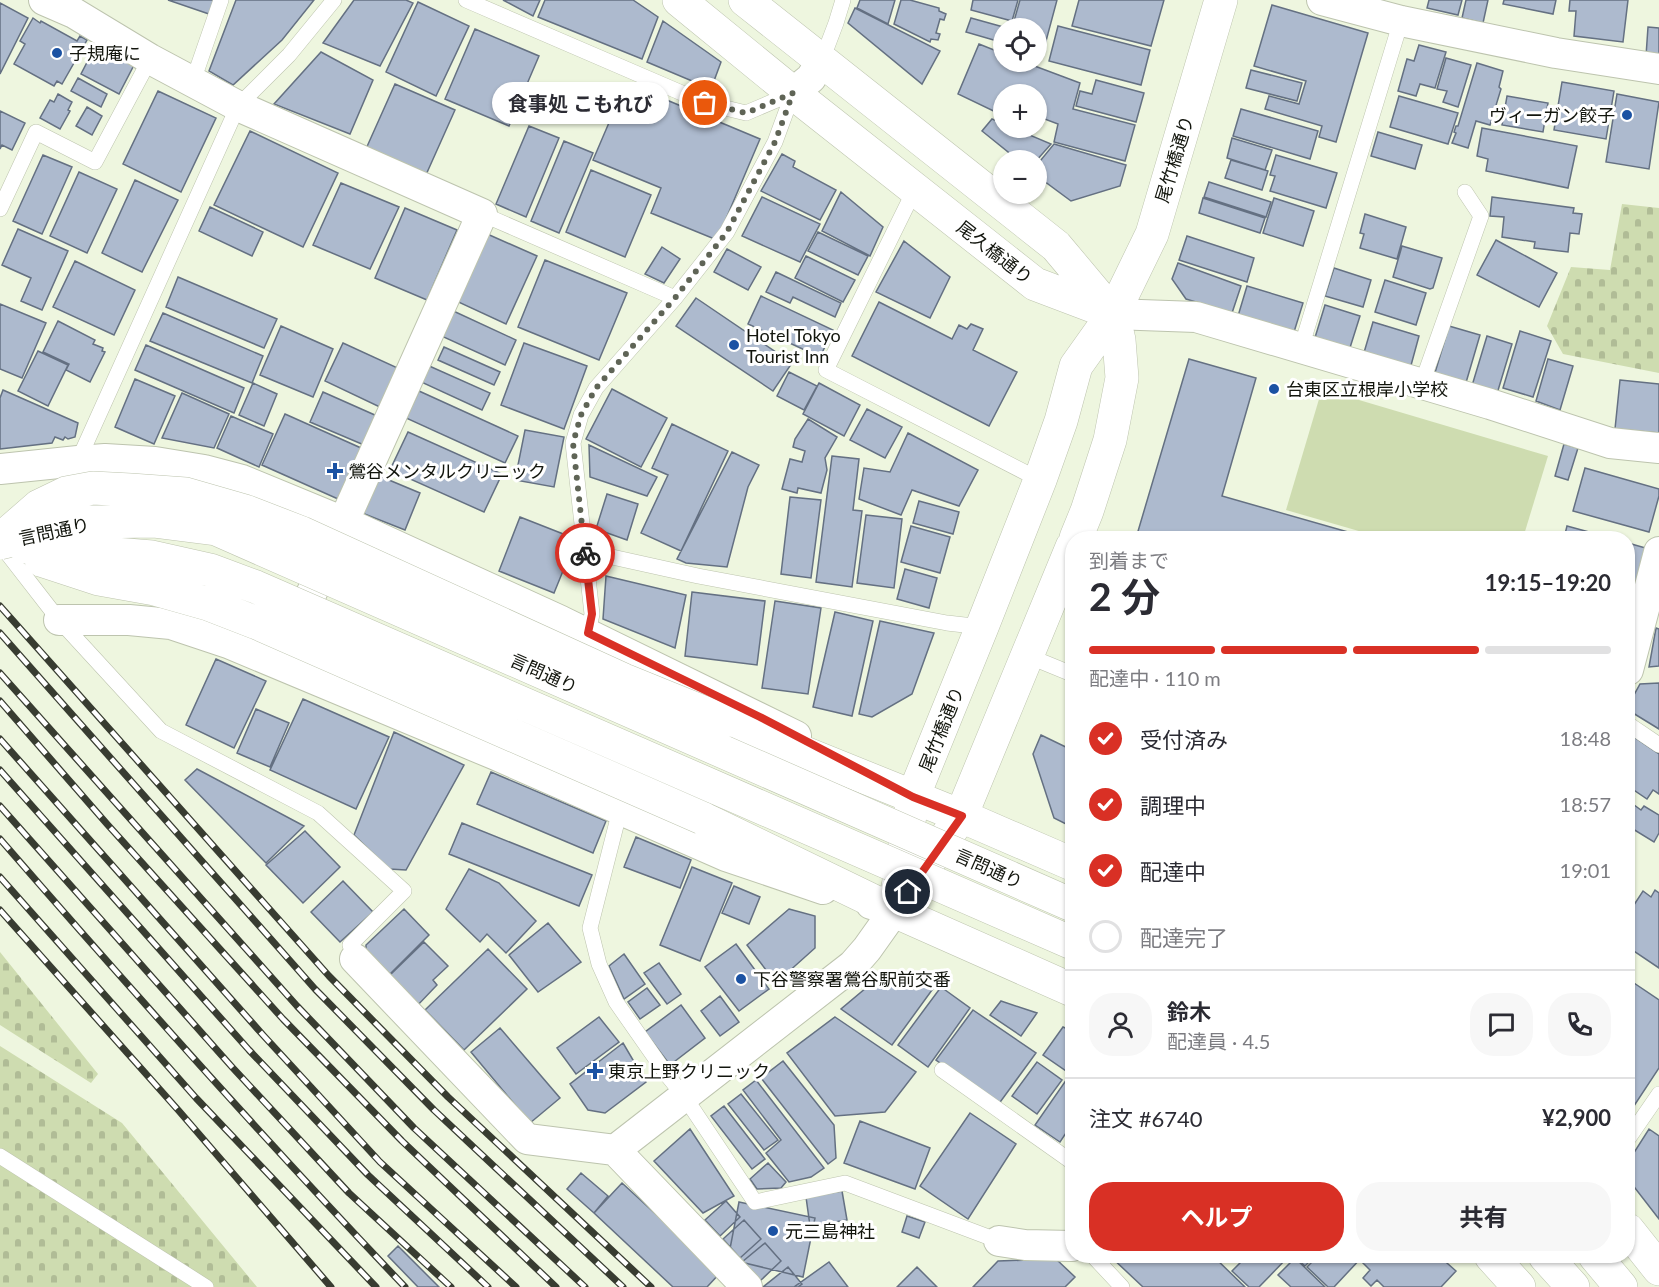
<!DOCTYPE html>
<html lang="ja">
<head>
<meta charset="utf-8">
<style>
	:root { --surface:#fff; --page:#f7f7f7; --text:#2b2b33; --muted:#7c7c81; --line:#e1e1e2; --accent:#d93025 }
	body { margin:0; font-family:Lato,"Noto Sans JP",sans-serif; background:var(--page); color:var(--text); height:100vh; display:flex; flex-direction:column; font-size:22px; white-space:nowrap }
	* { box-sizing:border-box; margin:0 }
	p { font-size:20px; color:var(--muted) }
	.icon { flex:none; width:33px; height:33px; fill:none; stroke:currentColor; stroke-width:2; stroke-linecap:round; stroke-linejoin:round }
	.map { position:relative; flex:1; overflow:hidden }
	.details { position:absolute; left:1065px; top:531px; width:570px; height:732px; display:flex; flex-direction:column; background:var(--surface); border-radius:24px; box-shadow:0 2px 4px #0004 }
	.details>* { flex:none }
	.controls { position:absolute; left:993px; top:18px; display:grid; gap:12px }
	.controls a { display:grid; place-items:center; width:54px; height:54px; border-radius:50%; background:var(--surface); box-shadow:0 2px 4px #0004; font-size:30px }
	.pin { position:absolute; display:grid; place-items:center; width:51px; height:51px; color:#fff; margin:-26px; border:3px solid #fff; border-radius:50%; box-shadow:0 2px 6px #0007 }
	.courier { position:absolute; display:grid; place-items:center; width:60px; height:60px; margin:-30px; border:4px solid #d93025; border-radius:50%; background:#fff; color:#222; box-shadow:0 2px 8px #0007 }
	.bubble { position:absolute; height:42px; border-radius:21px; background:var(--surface); box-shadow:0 2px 4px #0004; font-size:20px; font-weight:700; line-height:42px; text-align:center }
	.headline em { font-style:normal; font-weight:700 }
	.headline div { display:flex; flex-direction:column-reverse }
	.headline { display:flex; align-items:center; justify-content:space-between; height:102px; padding:0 24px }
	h1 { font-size:39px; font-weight:700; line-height:45px }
	.bar { display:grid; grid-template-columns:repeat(4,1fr); gap:9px 6px; align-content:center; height:72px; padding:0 24px }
	.bar i { height:8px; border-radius:4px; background:var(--line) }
	.bar .current { background:var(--accent) }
	.bar p { grid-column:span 4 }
	.line { display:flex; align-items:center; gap:15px; padding:0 24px; border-top:2px solid var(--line) }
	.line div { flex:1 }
	.round { display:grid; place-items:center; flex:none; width:63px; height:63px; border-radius:24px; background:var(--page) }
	ol { padding:0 24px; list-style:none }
	li { display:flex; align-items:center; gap:18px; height:66px }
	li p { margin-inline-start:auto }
	li .icon { padding:6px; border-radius:50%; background:var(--accent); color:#fff; stroke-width:4 }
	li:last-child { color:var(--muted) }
	li i { width:33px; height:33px; border:3px solid var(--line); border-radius:50% }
	.primary-button { display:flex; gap:12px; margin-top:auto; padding:12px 24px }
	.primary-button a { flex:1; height:69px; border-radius:24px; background:var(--accent); color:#fff; font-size:24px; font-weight:700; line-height:69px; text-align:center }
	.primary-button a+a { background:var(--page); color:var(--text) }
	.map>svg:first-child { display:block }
</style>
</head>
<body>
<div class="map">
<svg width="1659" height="1287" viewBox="0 0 1659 1287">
	<defs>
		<pattern id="cemetery-stones" width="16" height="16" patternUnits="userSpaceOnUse" patternTransform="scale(1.5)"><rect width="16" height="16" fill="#cedcb0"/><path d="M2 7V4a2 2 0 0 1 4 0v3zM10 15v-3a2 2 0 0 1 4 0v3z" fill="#b0bc96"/></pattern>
	</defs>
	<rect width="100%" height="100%" fill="#eef6df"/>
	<path fill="url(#cemetery-stones)" d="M1622,204L1659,208V373L1563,354L1547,326L1571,267L1610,270Z
		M0,952L98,1074L91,1083L0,1025Z
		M0,1046L122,1123L257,1287H0Z"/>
	<path fill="#cedcb0" d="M1322,389L1548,456L1523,538H1383L1286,510Z"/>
	<path fill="#adbace" stroke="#647082" stroke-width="1.5" d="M168,0H214L209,14Z
		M236,0H314L282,40L233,85L209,71Z
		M354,0H406L413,3L380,66L323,43Z
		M503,0H540L533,16Z
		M545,0H633L658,17L642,59L538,17Z
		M860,0H895L888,24L857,8Z
		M901,0H910L939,8V11L946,14L944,20L940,19L936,33L940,34L938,40L931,39L930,42L894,24Z
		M973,0H1018L1012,21L971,10Z
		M1020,0H1057L1042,56L1036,55V28H1012Z
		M1079,0H1164L1151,46L1072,26Z
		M1429,0H1462L1458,15L1427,8Z
		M1466,0H1488L1483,23L1462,18Z
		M1504,0H1556L1553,14L1503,4Z
		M1570,0H1628L1623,42L1574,36L1576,11H1569Z
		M418,2L469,26L436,96L386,72Z
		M0,3L28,18L0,74Z
		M1272,5L1368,33L1336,142L1319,137L1322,126L1265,109L1269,96L1299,104L1306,81L1254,66Z
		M855,8L940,51L922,84L848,23Z
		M33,18L40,23L41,21L77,41L80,36L87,40L62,84L57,81L54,86L14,64L25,44L20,41Z
		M971,18L1007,28H1004V43L966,32Z
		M663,21L721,62L711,89L647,62Z
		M1058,26L1150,50L1141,85L1049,61Z
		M1648,27L1659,28V58L1646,56Z
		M475,29L539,56L509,126L445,99Z
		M979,44L1004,54V62H1024L1080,83L1073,109L1135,125L1125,161L1054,142L1058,124L1037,116L1036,117V94H1004V116L958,94Z
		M96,45L134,65L119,94L81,74Z
		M1419,45L1446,52L1435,88L1420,84L1416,96L1398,91L1407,59L1414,61Z
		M321,52L373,80L350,134L274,104Z
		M1446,58L1471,65L1458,107L1443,102L1447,91L1437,89Z
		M1477,63L1503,71L1499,87L1501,89L1490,125L1476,121L1468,148L1452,143L1456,133L1454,132L1456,126H1458Z
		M1251,70L1302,83L1297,101L1246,88Z
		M78,78L107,94L101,107L71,91Z
		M1096,80L1144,93L1136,122L1076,106L1080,91L1092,94Z
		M1562,82L1614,91L1606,139L1554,130Z
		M626,83L760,139L717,240L651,213L661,188L593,160Z
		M395,84L455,110L425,177L365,151Z
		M158,91L216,118L181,192L123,164Z
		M58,94L72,102L68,110L70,111L60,129L40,118L50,100L54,102Z
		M1617,94L1659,102L1649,169L1606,162Z
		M1399,96L1458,113L1448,144L1390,127Z
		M1507,96L1548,103L1543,132L1502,125Z
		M87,107L102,116L92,135L76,126Z
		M1241,109L1318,131L1310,159L1233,136Z
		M0,111L25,123L12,150L2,145L0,149Z
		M992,119L1004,124V128H1013L1051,144L1036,161L1018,160L982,131Z
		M529,126L559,138L526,217L496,204Z
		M1482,128L1577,146L1568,188L1486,171L1488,159L1477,156Z
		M250,131L338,173L303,247L214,205Z
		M1378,132L1422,145L1415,169L1371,156Z
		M1232,138L1272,150L1265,170L1227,158Z
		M564,141L593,153L559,233L531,221Z
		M1054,144L1126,165L1120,186L1071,201L1036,175V166Z
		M782,154L795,161L793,167L836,190L820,220L761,191Z
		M43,155L72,167L42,234L13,221Z
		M1276,155L1337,173L1326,208L1270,191L1275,176L1270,175Z
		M1231,160L1268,171L1262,190L1225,178Z
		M591,170L651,195L625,257L566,232Z
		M79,172L117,189L87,253L50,236Z
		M135,180L178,200L142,272L102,253Z
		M1209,182L1271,202L1266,217L1204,197Z
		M341,183L399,207L370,269L313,245Z
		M841,192L883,227L870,256L822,231Z
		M762,197L820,224L800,262L742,236Z
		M1492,197L1574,208L1573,213L1582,214L1579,234L1570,233L1568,252L1534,248L1535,242L1502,237L1504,217L1490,216Z
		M1203,198L1265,218L1260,233L1199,213Z
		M1274,198L1314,211L1303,246L1263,233Z
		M210,207L263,232L252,256L199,231Z
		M405,208L457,230L427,300L375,278Z
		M1365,214L1406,227L1397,259L1360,248L1364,234L1360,233Z
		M18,229L68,251L42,310L21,301L31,278L2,265Z
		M818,232L868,256L858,275L808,251Z
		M485,233L537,256L506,324L454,300Z
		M1187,236L1254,258L1247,282L1179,260Z
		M1496,240L1557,273L1539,307L1477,275Z
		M904,241L950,277L930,318L876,292Z
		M1402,246L1442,258L1433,288L1430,289L1393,277Z
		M662,247L680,259L664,283L645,274Z
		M727,249L761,267L748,290L714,272Z
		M806,256L855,280L843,302L795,278Z
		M545,260L627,293L599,360L518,327Z
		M75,261L135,290L114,335L53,307Z
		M1178,263L1241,286L1232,313L1186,299L1172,279Z
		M1334,268L1371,280L1363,307L1325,296Z
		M776,272L841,303L835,317L793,297L790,303L766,292Z
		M178,277L277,319L264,348L166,307Z
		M1385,280L1426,293L1416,325L1375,312Z
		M1247,286L1303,303L1294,332L1238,316Z
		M761,296L833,330L820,357L748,324Z
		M696,298L792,363L773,391L676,326Z
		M879,302L952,339L959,325L967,329L971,324L983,329L973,350L1017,372L989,426L852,356Z
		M0,304L46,323L22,378L0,369Z
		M1325,305L1360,316L1348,354L1313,344Z
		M449,309L516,340L505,365L437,334Z
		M163,313L263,356L252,383L150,341Z
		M58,321L95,340L93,344L103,348L102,351L105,352L90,382L66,370L69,364L43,352Z
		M1373,322L1419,336L1410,369L1363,356Z
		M281,326L333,349L313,397L260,375Z
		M1449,326L1480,335L1465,386L1434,376Z
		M1520,331L1551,341L1533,397L1503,388Z
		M1487,336L1512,344L1496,397L1471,389Z
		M343,343L402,370L384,409L325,381Z
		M524,343L587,366L564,429L501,405Z
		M146,345L244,388L234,413L135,370Z
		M444,347L500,372L494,385L438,360Z
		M38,351L68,365L48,406L18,391Z
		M1189,359L1256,378L1222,496L1369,538H1136Z
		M1548,359L1573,366L1560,410L1536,401Z
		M427,365L490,393L482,410L419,381Z
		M789,372L817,386L804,410L777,396Z
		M135,379L175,396L154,444L115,427Z
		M1620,380L1659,384V433L1615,429Z
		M253,383L277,394L264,426L239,415Z
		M819,383L860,405L844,436L803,414Z
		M612,389L667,418L641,467L586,439Z
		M3,390L78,423L75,437L68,439L65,437L63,440L55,437L52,443L0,449V398Z
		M419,391L518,436L505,463L406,418Z
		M323,392L377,416L364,445L310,422Z
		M182,393L229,414L214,448L162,438Z
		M867,409L902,427L885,458L850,440Z
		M285,414L361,448L338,499L262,465Z
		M231,416L273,434L259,467L217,448Z
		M808,419L837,437L825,458L827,470L821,493L798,488L797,493L782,489L790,459L802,462L805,451L793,447L795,439Z
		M672,424L728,451L681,551L641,533L668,475L652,468Z
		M525,430L564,437L554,487L515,480Z
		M408,432L502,474L484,512L390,470Z
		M908,433L978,470L959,506L912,490L901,515L859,499L864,468L890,472Z
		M1564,444L1578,448L1568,480L1555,476Z
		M589,445L657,477L647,496L590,477Z
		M732,452L759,465L748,487L727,567L686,563L677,559Z
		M832,456L859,459L853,510L862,511L852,587L816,582Z
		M1585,468L1659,489V496L1649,532L1573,511Z
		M377,475L420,493L405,530L362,513Z
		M607,494L638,504L627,540L596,529Z
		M790,497L821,500L811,578L781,574Z
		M919,501L959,512L953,534L913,523Z
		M866,515L902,519L894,588L857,583Z
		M520,517L576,539L554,593L499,571Z
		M911,526L950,537L940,573L901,562Z
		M1567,526L1611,538H1564Z
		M1628,543L1649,549L1638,588L1628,585Z
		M905,569L937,578L929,608L897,599Z
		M606,576L686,595L675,648L603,619Z
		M692,592L765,601L757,665L685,656Z
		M775,601L821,608L808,694L762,688Z
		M835,612L873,621L852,716L813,707Z
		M880,621L934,633L912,694L872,717L859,714Z
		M1656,628L1659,629V666L1649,667Z
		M216,659L266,681L234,748L186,725Z
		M1659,683V729L1628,710V706L1640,684Z
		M303,699L389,737L356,809L270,770Z
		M256,709L289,723L270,767L237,753Z
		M394,732L464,765L406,870L389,869L354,835Z
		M1041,735L1072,750V810L1066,824L1054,818L1033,754Z
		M1631,735L1659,754V794L1653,790L1647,799L1628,786V740Z
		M197,769L304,826L266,863L185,780Z
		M491,772L606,821L593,853L477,804Z
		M1630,802L1641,810L1644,806L1659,815V833L1654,842L1628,826V807Z
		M462,823L592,875L579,906L449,854Z
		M305,831L340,867L303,903L266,865Z
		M636,837L691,860L680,888L624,867Z
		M692,867L732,883L700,961L660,945Z
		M469,869L499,883L536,921L506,953L487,934L480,942L446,909Z
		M343,881L373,912L340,942L311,912Z
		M734,886L760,897L749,924L722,913Z
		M1655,890L1659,893V968L1628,947V914L1643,891L1651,897Z
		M404,909L429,935L387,977L366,955V945Z
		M789,909L815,916V948L776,983L747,945Z
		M548,923L581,962L538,992L509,955Z
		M424,942L448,966L433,980L437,985L415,1008L388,977Z
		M736,944L769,989L739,1011L705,967Z
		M488,949L527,989L464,1050L425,1010Z
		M624,954L645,984L624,999L609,966Z
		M659,963L681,994L667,1004L644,973Z
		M940,979L892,1045L841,1009L866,988Z
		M1628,979L1659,1000V1068L1628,1115Z
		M941,987L970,1008L928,1067L898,1045Z
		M647,988L660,1005L640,1019L628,1002Z
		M720,996L739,1022L720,1036L701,1011Z
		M1001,1001L1037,1013L1021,1036L990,1015Z
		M681,1005L705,1038L670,1065L645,1032Z
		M973,1010L1036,1053L998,1105L936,1060Z
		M599,1017L619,1042L576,1074L557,1048Z
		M835,1017L916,1072L885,1112L835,1116L787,1053Z
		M1063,1027L1072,1031V1075L1043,1055Z
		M500,1028L560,1098L530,1123L471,1052Z
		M623,1043L646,1082L605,1113L588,1110L570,1084Z
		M783,1061L834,1125L836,1158L828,1164L761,1078Z
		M1037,1062L1062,1080L1037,1114L1012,1096Z
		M1069,1076L1072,1078V1124L1060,1142L1035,1125Z
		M756,1080L824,1168L811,1177L789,1182L766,1153L781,1140L743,1090Z
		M741,1094L778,1140L764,1150L728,1104Z
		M724,1106L765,1159L752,1169L711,1116Z
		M970,1113L1016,1144L968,1219L920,1186Z
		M860,1121L930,1148L915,1189L844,1163Z
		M690,1129L734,1196L703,1213L654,1161Z
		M1649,1129L1659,1136V1219L1628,1179V1162Z
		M768,1163L786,1182L781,1188L757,1189L750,1179Z
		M581,1173L608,1196L594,1213L567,1189Z
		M622,1183L720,1273L707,1287H673L594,1213Z
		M842,1191L847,1220L810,1226L806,1197Z
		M726,1201L740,1217L720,1236L705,1220Z
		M739,1202L815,1218L803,1277L728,1259Z
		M907,1216L925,1222L919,1238L902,1232Z
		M744,1220L761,1239L740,1258L723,1239Z
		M765,1243L781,1261L760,1281L742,1262Z
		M398,1246L439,1287H418L388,1256Z
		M1110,1256H1213L1245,1287H1143Z
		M1247,1256H1289L1259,1287H1249L1232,1271Z
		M1294,1256H1315L1305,1266Z
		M1318,1256H1363L1334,1287H1328L1307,1267Z
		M1368,1256H1439L1456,1271L1441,1287H1384L1377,1280L1371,1286L1363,1278L1370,1270L1363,1263L1369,1257Z
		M1295,1258L1325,1287H1291L1278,1275Z
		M1056,1259L1075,1277L1065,1287H973L998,1261Z
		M829,1262L848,1287H794Z
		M788,1267L802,1284L798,1287H763Z
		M917,1267L937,1287H897Z"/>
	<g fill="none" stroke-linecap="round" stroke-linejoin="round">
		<g stroke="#bdc4ae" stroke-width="16">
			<path id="service" d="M466,0L705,103L746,113L793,93
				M822,60L836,23L843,0
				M193,81L221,0
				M915,189L826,370L1040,480
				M0,209L36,132L95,162L150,59
				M482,214L675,298
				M1301,348L1401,21
				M1422,383L1481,216L1465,192
				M78,461L238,106L289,55L334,0
				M0,544L59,620L161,731L318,813L404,891L350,945L355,959
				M585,551L698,576L947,623L982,627
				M588,633L592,614L573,443L581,415L596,388L675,298L727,232L775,142L793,93
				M1028,656L1072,674
				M1628,724L1659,745
				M620,810L590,928L599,964L616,1002L667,1075L684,1096L755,1202L845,1183L999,1241
				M942,1070L1072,1162
				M1628,1139L1659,1094
				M0,1156L206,1287
				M1093,1256L1122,1287"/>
		</g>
		<g stroke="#bdc4ae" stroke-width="32">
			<path id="minor" d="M44,0L74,13L150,59L238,106L482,214L295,630
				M1322,0L1401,21L1556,53L1659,69
				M793,93L811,78L822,60
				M1113,314L1196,317L1490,404L1610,443L1659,448
				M0,469L78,461L105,459L155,462L204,470L242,480L344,522L561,621L796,736
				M59,620H129L171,624L228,643L496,755L726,856L823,889
				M1628,670L1659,552
				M355,959L527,1139L615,1150L747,1287
				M615,1150L853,965L867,949L894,911L871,904
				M999,1241L1025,1245L1072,1246"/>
		</g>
		<g stroke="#bdc4ae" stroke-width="34">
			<path id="primary" d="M679,0L793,93L1035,284L1109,312
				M745,0L1056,246L1113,314L1119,340L1122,378L1110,440L1087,511L1076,538
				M725,721L961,816L1072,864
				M702,818L894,911L1072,990
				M902,900L961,816L1072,547
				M894,911L913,797L982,627L1040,480L1061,421L1076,366L1113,314L1152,234L1221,0
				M1628,1230L1659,1269
				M1491,1256L1519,1287
				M1545,1256L1573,1287
				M1595,1256L1621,1287"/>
		</g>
		<use href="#service" stroke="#fff" stroke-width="15"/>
		<use href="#minor" stroke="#fff" stroke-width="30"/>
		<use href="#primary" stroke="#fff" stroke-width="33"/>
		<g stroke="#383c31" stroke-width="7">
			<path id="rail" d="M0,606L329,976L448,1097L651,1287
				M0,633L315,989L434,1110L623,1287
				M0,673L297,1006L414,1128L585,1287
				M0,701L107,824L283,1019L402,1141L556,1287
				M0,739L263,1035L380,1162L516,1287
				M0,770L249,1050L368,1175L488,1287
				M0,806L232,1067L349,1193L451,1287
				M0,839C132,991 266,1141 405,1287
				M0,877L196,1098L376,1287
				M0,910L179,1111L331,1287"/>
		</g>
		<use href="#rail" stroke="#fff" stroke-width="4.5" stroke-dasharray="14" stroke-linecap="butt"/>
		<g stroke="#bdc4ae" stroke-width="34" stroke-linecap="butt">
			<path id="primary-bridge" d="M0,540L39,506L66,493L93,488L131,490L186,494L245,511L302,533L624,680L725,721
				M0,543L87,522L153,521L216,529L1072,905
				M25,547L152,557L210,570L256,587L1072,943
				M41,560L99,579L155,589L208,604L257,623L702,818"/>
		</g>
		<use href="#primary-bridge" stroke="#fff" stroke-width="33"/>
	</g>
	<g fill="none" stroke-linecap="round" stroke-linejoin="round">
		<path stroke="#5f6456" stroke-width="6" stroke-dasharray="0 10.8" d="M585,553L573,443L581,415L596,388L675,298L727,232L775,142L793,93L746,113L705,103"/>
		<path stroke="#d93025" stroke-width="8" d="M585,553L592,614L588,633L760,717L913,797L962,816L908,892"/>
	</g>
	<g fill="#1b52a3" stroke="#fff" stroke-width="2">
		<circle cx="57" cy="53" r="6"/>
		<circle cx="1627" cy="115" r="6"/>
		<circle cx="734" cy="345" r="6"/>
		<circle cx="1274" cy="389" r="6"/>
		<path d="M332 462h6v6h6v6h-6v6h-6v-6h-6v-6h6z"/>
		<circle cx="741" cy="979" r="6"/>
		<path d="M592 1062h6v6h6v6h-6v6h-6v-6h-6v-6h6z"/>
		<circle cx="773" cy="1231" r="6"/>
	</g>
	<g text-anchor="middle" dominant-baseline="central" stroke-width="6" stroke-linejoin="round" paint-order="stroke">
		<g font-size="18" fill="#12150d" stroke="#fff" text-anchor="start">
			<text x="69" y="53">子規庵に</text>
			<text x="1615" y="115" text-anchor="end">ヴィーガン餃子</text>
			<text x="746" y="335">Hotel Tokyo<tspan x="746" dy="21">Tourist Inn</tspan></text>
			<text x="1286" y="389">台東区立根岸小学校</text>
			<text x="348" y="471">鶯谷メンタルクリニック</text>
			<text x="753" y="979">下谷警察署鶯谷駅前交番</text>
			<text x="608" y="1071">東京上野クリニック</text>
			<text x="785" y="1231">元三島神社</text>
		</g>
		<g font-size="18" fill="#12150d" stroke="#fff">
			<text transform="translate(1174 159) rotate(-73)">尾竹橋通り</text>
			<text transform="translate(995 252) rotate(38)">尾久橋通り</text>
			<text transform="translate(54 531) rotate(-12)">言問通り</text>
			<text transform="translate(544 673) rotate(24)">言問通り</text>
			<text transform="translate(941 729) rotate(-68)">尾竹橋通り</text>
			<text transform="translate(989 868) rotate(24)">言問通り</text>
		</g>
	</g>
</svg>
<div class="controls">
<a><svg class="icon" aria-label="locate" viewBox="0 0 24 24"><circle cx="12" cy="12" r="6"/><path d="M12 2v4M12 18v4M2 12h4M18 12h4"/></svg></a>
<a>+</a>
<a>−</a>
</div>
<div class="pin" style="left:705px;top:103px;background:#ea580c"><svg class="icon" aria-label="bag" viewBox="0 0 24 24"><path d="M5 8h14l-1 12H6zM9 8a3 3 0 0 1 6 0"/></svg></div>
<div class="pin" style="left:908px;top:892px;background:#1f2937"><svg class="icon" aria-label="home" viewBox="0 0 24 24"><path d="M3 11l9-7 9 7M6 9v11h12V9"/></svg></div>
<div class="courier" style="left:585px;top:553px"><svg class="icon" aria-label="bike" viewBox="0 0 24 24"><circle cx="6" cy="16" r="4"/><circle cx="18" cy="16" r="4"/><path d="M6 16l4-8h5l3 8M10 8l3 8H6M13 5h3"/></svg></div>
<div class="bubble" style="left:492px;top:82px;width:177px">食事処 こもれび</div>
<section class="details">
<div class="headline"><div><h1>2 分</h1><p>到着まで</p></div><em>19:15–19:20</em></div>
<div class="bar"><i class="current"></i><i class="current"></i><i class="current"></i><i></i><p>配達中 · 110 m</p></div>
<ol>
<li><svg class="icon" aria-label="check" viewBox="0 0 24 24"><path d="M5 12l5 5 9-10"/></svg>受付済み<p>18:48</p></li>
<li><svg class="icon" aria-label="check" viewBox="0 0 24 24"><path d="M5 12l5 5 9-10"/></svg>調理中<p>18:57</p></li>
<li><svg class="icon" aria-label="check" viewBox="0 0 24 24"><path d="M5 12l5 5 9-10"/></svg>配達中<p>19:01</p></li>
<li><i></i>配達完了</li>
</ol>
<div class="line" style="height:108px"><a class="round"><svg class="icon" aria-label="person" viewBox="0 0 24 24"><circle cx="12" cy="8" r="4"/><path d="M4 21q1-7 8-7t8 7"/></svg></a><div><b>鈴木</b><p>配達員 · 4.5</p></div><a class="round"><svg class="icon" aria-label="chat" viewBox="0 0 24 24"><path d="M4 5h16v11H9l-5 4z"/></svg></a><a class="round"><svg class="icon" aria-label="phone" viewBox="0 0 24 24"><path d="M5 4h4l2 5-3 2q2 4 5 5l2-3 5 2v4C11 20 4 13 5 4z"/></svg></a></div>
<div class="line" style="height:78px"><div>注文 #6740</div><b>¥2,900</b></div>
<div class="primary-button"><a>ヘルプ</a><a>共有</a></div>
</section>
</div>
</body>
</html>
